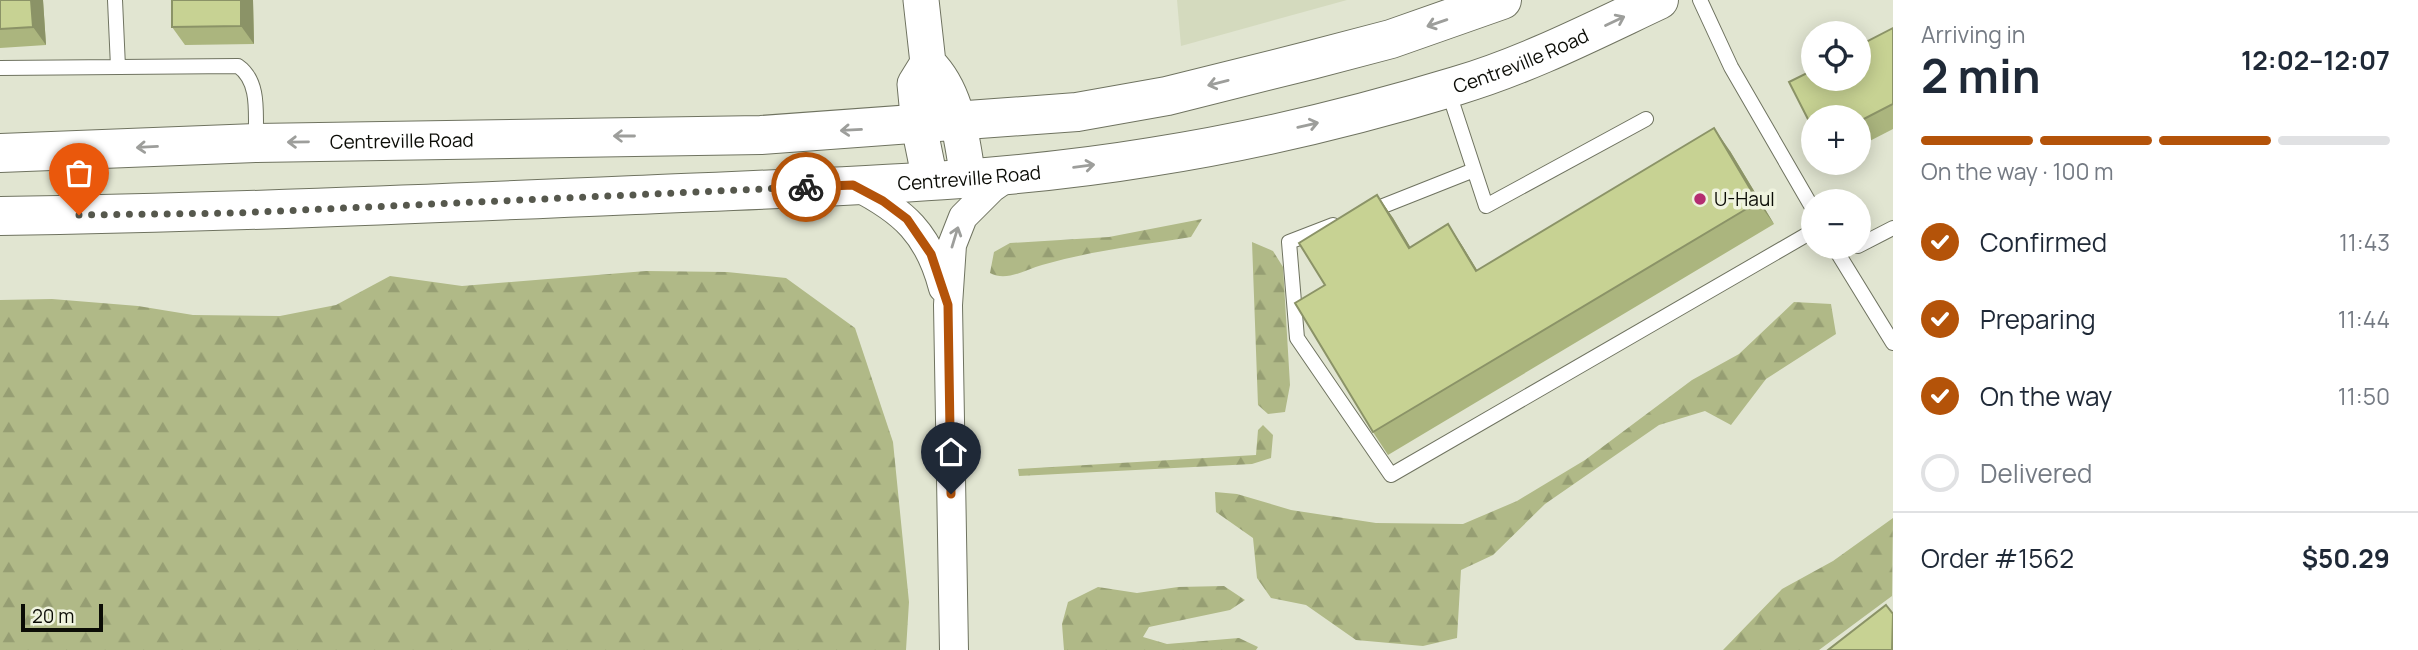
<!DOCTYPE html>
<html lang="en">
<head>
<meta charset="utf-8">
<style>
	:root { --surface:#fff; --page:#f2f2f3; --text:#1f2937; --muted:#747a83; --line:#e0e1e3; --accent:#b45309 }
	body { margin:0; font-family:Manrope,sans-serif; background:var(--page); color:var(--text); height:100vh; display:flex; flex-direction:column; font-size:26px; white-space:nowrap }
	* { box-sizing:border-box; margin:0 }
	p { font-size:23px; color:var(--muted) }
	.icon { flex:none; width:38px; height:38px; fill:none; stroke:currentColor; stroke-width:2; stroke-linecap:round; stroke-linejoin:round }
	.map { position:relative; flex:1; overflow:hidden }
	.sheet { display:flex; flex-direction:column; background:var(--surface); width:525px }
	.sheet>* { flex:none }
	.buttons { position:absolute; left:1801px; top:21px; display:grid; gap:14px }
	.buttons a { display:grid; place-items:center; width:70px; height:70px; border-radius:50%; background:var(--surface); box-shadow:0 4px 18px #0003; font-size:35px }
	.scale { position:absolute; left:21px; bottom:18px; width:82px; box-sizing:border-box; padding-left:7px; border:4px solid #0b0c06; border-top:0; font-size:19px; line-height:24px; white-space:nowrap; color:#0b0c06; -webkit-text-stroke:5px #eff3de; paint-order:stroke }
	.pin { position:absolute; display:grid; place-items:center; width:60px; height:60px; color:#fff; margin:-72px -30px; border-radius:50% 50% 50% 0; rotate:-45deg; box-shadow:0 0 7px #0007 }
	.pin .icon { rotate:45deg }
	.courier { position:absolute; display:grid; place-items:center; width:70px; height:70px; margin:-35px; border:5px solid #b45309; border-radius:50%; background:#fff; color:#222; box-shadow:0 2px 9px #0007 }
	.overview em { font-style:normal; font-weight:700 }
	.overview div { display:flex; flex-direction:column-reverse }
	.overview { display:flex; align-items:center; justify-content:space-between; height:119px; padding:0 28px }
	h1 { font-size:46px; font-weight:700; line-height:52px }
	.bar { display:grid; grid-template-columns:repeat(4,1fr); gap:10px 7px; align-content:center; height:84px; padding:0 28px }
	.bar i { height:9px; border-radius:5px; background:var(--line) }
	.bar .current { background:var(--accent) }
	.bar p { grid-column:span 4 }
	.line { display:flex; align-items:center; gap:18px; padding:0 28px; border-top:2px solid var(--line) }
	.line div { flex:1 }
	ol { padding:0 28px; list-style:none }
	li { display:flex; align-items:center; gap:21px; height:77px }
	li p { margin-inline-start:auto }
	li .icon { padding:7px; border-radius:50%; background:var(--accent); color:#fff; stroke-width:4 }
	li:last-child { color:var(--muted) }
	li i { width:38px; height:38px; border:4px solid var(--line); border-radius:50% }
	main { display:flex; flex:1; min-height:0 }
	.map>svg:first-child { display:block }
</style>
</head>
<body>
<main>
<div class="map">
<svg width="1893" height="650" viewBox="0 0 1893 650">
	<defs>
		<pattern id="forest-firs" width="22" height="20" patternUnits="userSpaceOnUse" patternTransform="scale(1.75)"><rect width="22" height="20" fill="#b0b987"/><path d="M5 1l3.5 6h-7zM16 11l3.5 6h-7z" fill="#969e73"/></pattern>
	</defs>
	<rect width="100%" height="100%" fill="#e1e5d1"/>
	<path fill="#d4dabe" d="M1177,0H1347L1181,46Z"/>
	<path fill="url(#forest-firs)" d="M1202,219L1191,237C1142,245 1090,251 1042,265C1025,270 1006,282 990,273L994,252L1010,243L1109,237Z
		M1252,242L1273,251L1283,267L1290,385L1285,412L1268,414L1258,405Z
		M646,271L727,272L786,278L855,328L893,442L909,602L906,650H0V300L52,299L138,306L193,315L280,316L336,305L390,276L462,286Z
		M1794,302L1831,304L1836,334L1766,379L1731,425L1705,411L1659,425L1545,504L1493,555L1461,570L1457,638L1423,646L1356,640L1306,605L1271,598L1257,578L1253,538L1216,512L1215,492L1237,494L1291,510L1376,523L1463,524L1517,501L1585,460L1692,380L1739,354Z
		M1263,425L1273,435L1271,458L1252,464L1019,476L1018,469L1256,455L1258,430Z
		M1893,518L1892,596L1819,650H1723L1782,589L1833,561Z
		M1224,586L1245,600L1230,610L1149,627L1143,637L1167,644L1239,638L1258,647L1256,650H1064L1062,624L1068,602L1098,587L1137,593L1178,587Z"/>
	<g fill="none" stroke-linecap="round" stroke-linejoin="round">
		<g stroke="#6f7360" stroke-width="16">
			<path id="service" d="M115,0L118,67
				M1700,0L1731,67L1813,209
				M0,68L238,66C261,82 255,116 256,141
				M1448,90L1486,206L1646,119
				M1368,212L1474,170
				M1333,225L1289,242L1297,338L1391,475L1813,231
				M1858,246L1893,228
				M1834,247L1893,343"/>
		</g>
		<g stroke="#6f7360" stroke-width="30">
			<path id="minor" d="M855,186C904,211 929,234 943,288
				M954,650L948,305L952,245L963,217L992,188L1012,174"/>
		</g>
		<g stroke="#6f7360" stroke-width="37">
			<path id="tertiary" d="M921,0L928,63L915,84L919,126L930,180
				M928,63C958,93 961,137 968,177"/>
		</g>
		<g stroke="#6f7360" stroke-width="40">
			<g id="trunk">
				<path id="s1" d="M0,153L256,143L761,135L1077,112L1167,96L1311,60L1391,39L1502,0"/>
				<path id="s2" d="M0,216C212,213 424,204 635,195C807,187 981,185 1151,157C1254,141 1357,116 1456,86C1527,65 1593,31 1659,0"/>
			</g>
		</g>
		<use href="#service" stroke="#fff" stroke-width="14"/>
		<use href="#minor" stroke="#fff" stroke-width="28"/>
		<use href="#tertiary" stroke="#fff" stroke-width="35"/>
		<use href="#trunk" stroke="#fff" stroke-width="38"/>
	</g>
	<path fill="#abb57e" d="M0,0H43L46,45L0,48Z
		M172,0H253L254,44L185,45L172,27Z
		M1893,28V129L1858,147V117Z
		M1730,151L1774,224L1388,455L1373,432L1325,285L1377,195L1393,218L1410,247L1448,224L1463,247L1477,270Z"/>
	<path fill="#8b9367" d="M31,0H43L46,45L33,27Z
		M241,0H253L254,44L241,26Z
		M1714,128L1730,151L1774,224L1758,202Z
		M1377,195L1393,218L1424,270L1409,248Z
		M1448,224L1463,247L1491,293L1476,271Z"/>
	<path fill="#c7d293" stroke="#8b9367" stroke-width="2" d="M0,0H31L33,27L0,29Z
		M172,0H241V26L172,27Z
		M1893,28V104L1858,122V117H1813V129L1789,82L1813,70V79H1858V46Z
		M1714,128L1758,202L1373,432L1295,303L1325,285L1299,243L1377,195L1409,248L1448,224L1476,271Z
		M1886,605L1893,614L1892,650H1828Z"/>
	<defs><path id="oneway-shaft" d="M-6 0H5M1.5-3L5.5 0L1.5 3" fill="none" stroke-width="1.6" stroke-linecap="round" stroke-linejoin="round" transform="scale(1.75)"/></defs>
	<g stroke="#9d9e9b">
		<use href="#oneway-shaft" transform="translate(1615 21) rotate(-25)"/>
		<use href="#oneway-shaft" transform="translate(1437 23) rotate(161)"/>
		<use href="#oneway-shaft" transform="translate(1218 83) rotate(166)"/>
		<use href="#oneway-shaft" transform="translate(1308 125) rotate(-13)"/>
		<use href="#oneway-shaft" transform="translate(851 130) rotate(177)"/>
		<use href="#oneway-shaft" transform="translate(624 136) rotate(180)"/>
		<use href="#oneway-shaft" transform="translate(298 142) rotate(179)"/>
		<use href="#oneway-shaft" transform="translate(147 147) rotate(177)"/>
		<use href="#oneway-shaft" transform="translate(1084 166) rotate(-7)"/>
		<use href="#oneway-shaft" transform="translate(955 237) rotate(-73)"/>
	</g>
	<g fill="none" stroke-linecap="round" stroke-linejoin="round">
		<path stroke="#56584d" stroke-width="7" stroke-dasharray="0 12.6" d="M79,215L236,213L806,187"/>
		<path stroke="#b45309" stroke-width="9" d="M806,187L853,185L883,201L907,219L931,254L948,305L951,494"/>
	</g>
	<circle fill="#b42d71" stroke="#eff3de" stroke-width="2.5" cx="1700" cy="199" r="7"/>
	<g text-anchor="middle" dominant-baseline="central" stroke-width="7" stroke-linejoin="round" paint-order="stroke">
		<g font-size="19" fill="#0b0c06" stroke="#eff3de">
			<text stroke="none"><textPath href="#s2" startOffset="1536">Centreville Road</textPath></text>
			<text stroke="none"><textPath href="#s1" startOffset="402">Centreville Road</textPath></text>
			<text stroke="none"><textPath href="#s2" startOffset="970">Centreville Road</textPath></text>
		</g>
		<g font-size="19" fill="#0b0c06" stroke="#eff3de" text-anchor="start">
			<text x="1714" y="199">U-Haul</text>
		</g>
	</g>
</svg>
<div class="buttons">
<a><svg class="icon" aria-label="locate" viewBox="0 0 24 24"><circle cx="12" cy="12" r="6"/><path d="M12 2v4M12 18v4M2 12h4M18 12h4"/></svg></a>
<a>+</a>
<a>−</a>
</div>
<div class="scale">20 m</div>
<div class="pin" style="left:79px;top:215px;background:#ea580c"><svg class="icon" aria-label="bag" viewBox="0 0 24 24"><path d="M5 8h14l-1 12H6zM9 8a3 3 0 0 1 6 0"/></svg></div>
<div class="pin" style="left:951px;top:494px;background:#1f2937"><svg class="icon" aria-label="home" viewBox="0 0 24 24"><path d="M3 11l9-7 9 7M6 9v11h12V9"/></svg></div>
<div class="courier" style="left:806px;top:187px"><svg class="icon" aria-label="bike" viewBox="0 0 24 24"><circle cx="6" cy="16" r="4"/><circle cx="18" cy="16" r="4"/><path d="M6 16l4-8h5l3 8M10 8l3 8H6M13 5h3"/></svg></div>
</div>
<section class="sheet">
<div class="overview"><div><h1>2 min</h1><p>Arriving in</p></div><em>12:02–12:07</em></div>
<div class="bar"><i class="current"></i><i class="current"></i><i class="current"></i><i></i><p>On the way · 100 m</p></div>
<ol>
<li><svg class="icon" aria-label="check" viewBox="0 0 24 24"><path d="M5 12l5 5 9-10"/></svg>Confirmed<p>11:43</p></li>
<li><svg class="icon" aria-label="check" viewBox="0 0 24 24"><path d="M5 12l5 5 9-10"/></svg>Preparing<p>11:44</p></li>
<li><svg class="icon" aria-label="check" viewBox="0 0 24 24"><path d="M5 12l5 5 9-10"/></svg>On the way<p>11:50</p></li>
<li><i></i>Delivered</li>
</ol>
<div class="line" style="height:91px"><div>Order #1562</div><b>$50.29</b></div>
</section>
</main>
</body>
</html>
